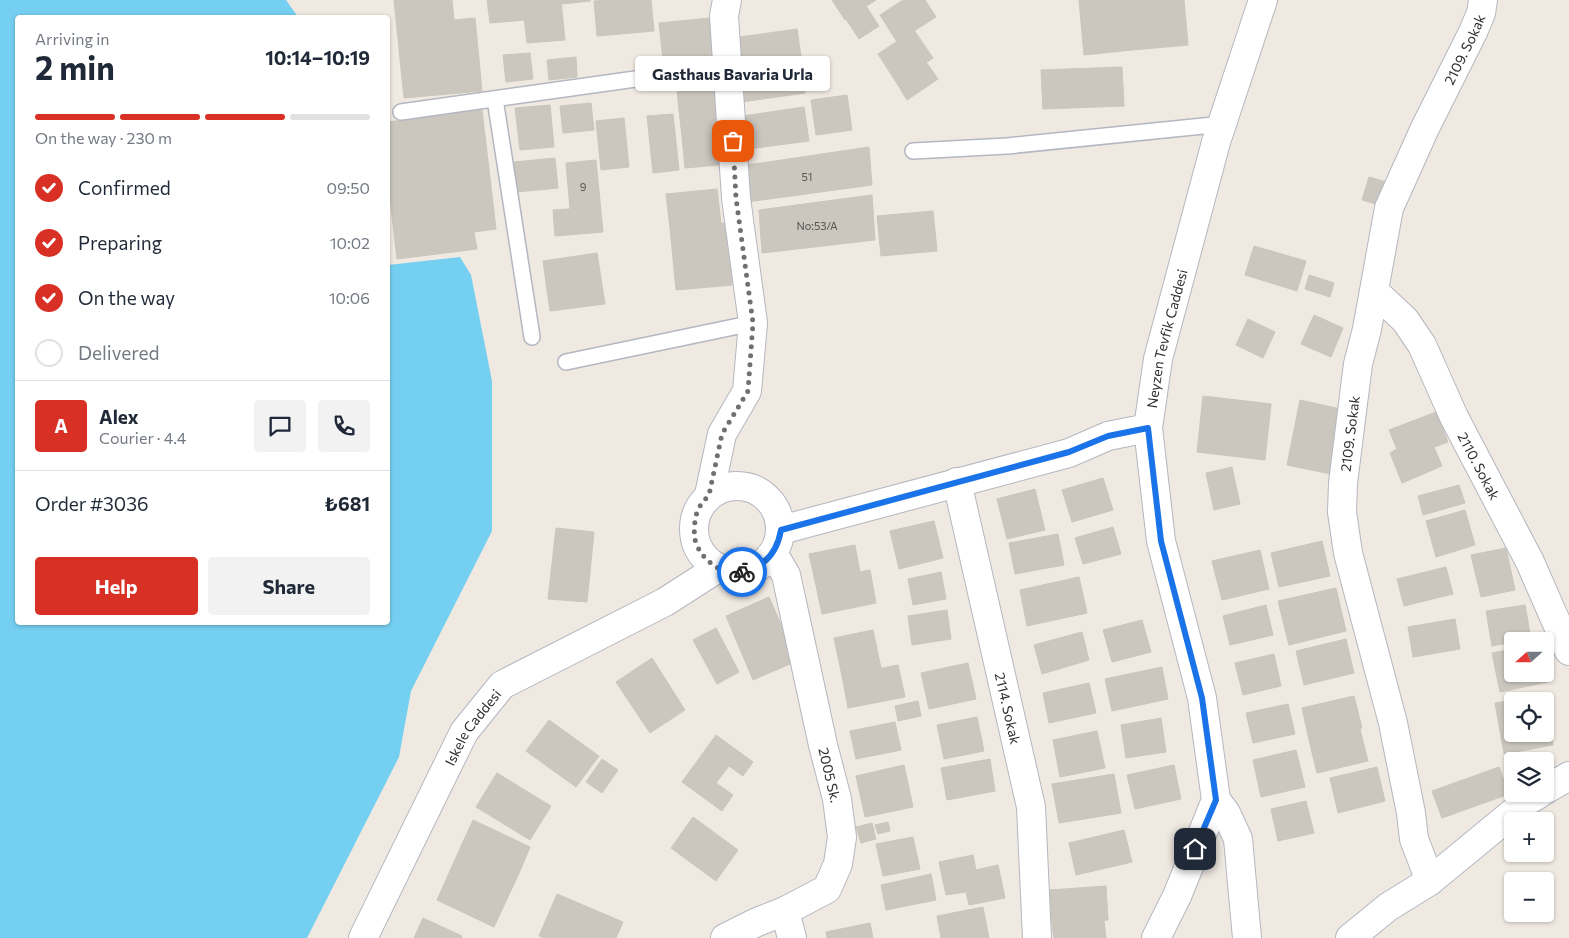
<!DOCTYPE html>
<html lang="en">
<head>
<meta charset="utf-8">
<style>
	:root { --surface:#fff; --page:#f2f2f3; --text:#1f2937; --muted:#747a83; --line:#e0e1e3; --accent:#d93025 }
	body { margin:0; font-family:Commissioner,sans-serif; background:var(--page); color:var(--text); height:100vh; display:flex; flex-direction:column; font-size:19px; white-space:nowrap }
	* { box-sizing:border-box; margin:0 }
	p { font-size:16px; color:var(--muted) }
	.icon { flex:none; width:28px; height:28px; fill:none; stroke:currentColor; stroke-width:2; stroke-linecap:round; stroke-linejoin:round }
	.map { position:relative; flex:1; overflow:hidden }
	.drawer { position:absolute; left:15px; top:15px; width:375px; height:610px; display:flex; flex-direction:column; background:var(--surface); border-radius:5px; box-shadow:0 1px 4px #0004 }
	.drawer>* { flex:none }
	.needle { width:32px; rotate:249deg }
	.controls { position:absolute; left:1504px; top:632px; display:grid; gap:10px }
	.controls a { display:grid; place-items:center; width:50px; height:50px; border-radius:5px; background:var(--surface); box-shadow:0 1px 4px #0004; font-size:25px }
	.pin { position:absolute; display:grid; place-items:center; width:42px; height:42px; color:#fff; margin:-21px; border-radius:10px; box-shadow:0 2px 8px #0006 }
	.courier { position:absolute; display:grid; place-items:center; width:50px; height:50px; margin:-25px; border:4px solid #1a73e8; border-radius:50%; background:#fff; color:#222; box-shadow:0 1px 6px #0007 }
	.bubble { position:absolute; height:35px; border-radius:5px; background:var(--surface); box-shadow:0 1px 4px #0004; font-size:16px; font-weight:700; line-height:35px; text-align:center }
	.head em { font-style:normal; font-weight:700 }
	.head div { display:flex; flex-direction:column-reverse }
	.head { display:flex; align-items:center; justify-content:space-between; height:85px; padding:0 20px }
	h1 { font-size:32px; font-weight:700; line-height:38px }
	.bar { display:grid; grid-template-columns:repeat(4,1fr); gap:8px 5px; align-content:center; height:60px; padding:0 20px }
	.bar i { height:6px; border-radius:4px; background:var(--line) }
	.bar .on { background:var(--accent) }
	.bar p { grid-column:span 4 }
	.line { display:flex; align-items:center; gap:12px; padding:0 20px; border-top:1px solid var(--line) }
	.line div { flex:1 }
	.round { display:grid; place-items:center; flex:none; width:52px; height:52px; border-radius:5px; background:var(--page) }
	ol { padding:0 20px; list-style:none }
	li { display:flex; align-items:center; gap:15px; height:55px }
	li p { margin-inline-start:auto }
	li .icon { padding:5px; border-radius:50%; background:var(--accent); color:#fff; stroke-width:4 }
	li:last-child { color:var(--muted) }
	li i { width:28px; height:28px; border:2px solid var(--line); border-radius:50% }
	.action { display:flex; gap:10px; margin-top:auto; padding:10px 20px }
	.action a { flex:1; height:58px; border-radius:5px; background:var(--accent); color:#fff; font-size:20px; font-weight:700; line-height:58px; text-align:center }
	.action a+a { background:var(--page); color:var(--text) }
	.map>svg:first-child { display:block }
</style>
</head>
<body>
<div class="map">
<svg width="1569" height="938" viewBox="0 0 1569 938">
	<rect width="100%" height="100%" fill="#efe9e1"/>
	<path fill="#75cff0" d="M0,0H286L298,17L18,18V622H388V265L460,257L471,275L492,381V531L411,691L399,757L307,938H0Z"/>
	<path fill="#cbc7bf" stroke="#cbc5ba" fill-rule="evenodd" d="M394,0H452L454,20L475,18L482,91L404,98Z
		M487,0H522L524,20L490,23Z
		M522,0H561L565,40L527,43Z
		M561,0H590V1L562,4Z
		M607,0H651L654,31L597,36L594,1Z
		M832,0H876L845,20Z
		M903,0H925L936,17L897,42L880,15Z
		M1079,0H1127L1132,50L1084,55Z
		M1127,0H1184L1188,45L1132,50Z
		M866,6L879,26L859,39L846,19Z
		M710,18L713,55L663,60L659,23Z
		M797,29L802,63L737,72L733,38Z
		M914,30L933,58L896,82L878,54Z
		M530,53L533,79L506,82L503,55Z
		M576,57L577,77L549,80L547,60Z
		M926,62L938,79L907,100L896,82Z
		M801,63L805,93L742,102L737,72Z
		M1122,67L1124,106L1043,109L1041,70Z
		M720,76L723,106L679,110L676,81Z
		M847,95L852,130L816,135L811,100Z
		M591,103L594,130L563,133L560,106Z
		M550,105L554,147L520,150L515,108Z
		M723,106L726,133L682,137L679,110Z
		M804,107L809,141L748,149L743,116Z
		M482,110L496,229L474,232L477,249L397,259L388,181V122Z
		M673,114L679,170L653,173L647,116Z
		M624,118L629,167L601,170L596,121Z
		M726,133L729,164L685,168L682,137Z
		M869,147L872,185L747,202L741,166Z
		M555,158L558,188L517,192L514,162Z
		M596,160L603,232L555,236L553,210L570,209L566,163Z
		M1369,177L1390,183L1383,206L1362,200Z
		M717,189L721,223L670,228L666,194Z
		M872,195L875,240L762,253L759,210Z
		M933,211L937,251L881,256L877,216Z
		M726,223L729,254L673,259L670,228Z
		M1254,246L1306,261L1297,291L1245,275Z
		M597,253L605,304L550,311L543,261Z
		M729,254L732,285L676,290L673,259Z
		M1309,275L1334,283L1330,297L1305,289Z
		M1314,315L1343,328L1331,357L1301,344Z
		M1248,319L1275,332L1263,358L1236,345Z
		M1203,396L1271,404L1265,460L1197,452Z
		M1300,400L1345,410L1331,474L1287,465Z
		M1436,412L1448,442L1434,447L1442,466L1402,483L1390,453L1397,449L1389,430Z
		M1232,467L1240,504L1214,510L1206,473Z
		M1103,478L1113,510L1072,522L1062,490Z
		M1459,485L1465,503L1423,515L1418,496Z
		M1035,489L1045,530L1007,539L997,499Z
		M1465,510L1475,545L1436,557L1426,521Z
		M934,521L943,558L899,569L890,531Z
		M1113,527L1121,554L1083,564L1075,538Z
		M556,528L594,532L587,602L548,599Z
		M1058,534L1064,565L1015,574L1009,543Z
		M1322,541L1330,576L1279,587L1271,553Z
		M855,545L860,572L815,581L809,554Z
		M1506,548L1515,590L1481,597L1471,555Z
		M1260,550L1269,589L1222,600L1212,561Z
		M1446,567L1453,594L1404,606L1397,579Z
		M870,570L876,603L822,614L815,581Z
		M941,572L946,599L913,605L908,579Z
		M1079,577L1087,613L1027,626L1020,590Z
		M1336,588L1346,631L1289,645L1278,601Z
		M769,597L797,661L753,680L726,616Z
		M1266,605L1273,635L1230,645L1223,616Z
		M1525,605L1531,639L1492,646L1486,611Z
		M947,610L951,639L912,645L908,616Z
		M1455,619L1460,649L1413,657L1408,627Z
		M1142,620L1151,652L1112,662L1103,630Z
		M716,628L739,672L717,684L693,640Z
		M873,630L881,668L842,676L834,638Z
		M1082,632L1089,660L1042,674L1034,645Z
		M1346,639L1354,673L1304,685L1296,651Z
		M1512,649V674H1545V667L1548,682L1500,692L1492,653Z
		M1274,654L1281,686L1243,695L1235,663Z
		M652,658L685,710L650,733L616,682Z
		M968,663L976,699L929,709L921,673Z
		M898,665L905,697L848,708L842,676Z
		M1162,667L1168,699L1112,711L1105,679Z
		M1089,683L1096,713L1049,723L1043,693Z
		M1544,695L1553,745L1504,754L1495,703ZM1512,701H1545V734H1512Z
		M1354,696L1362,728L1309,740L1302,708Z
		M918,701L921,716L898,721L895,706Z
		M1288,704L1295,734L1253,743L1246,713Z
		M977,717L984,751L944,759L937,725Z
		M1161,718L1166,752L1126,758L1121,725Z
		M549,720L599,756L576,787L526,751Z
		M895,722L901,750L856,759L850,731Z
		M1360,729L1368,761L1317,773L1309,740Z
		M1097,731L1105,768L1060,777L1053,740Z
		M716,735L753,762L743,776L729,766L716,783L733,795L722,811L682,782Z
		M1296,750L1305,787L1261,797L1253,760Z
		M602,759L618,770L602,793L586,782Z
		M990,759L995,791L947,800L941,768Z
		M904,765L913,807L865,817L856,776Z
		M1174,765L1181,799L1135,809L1127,775Z
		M1377,767L1385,801L1338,813L1330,778Z
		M1499,767L1509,794L1442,818L1432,791Z
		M497,773L551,806L530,840L476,807Z
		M1114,774L1121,813L1059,823L1052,784Z
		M1306,801L1314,833L1278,841L1271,809Z
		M693,817L738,850L716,881L671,848Z
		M473,820L530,847L520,871L462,844Z
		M888,822L890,831L878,834L875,825Z
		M872,823L876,839L861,843L856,827Z
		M1124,830L1132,862L1076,875L1069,843Z
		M913,837L920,869L883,876L876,844Z
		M462,844L520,871L494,927L437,900Z
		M973,855L976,870L998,865L1005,898L969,905L966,892L946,895L939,862Z
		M931,874L936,900L886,910L881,885Z
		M1106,886L1108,920L1052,924L1050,890Z
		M557,894L623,922L616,938H545L539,936Z
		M983,907L989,938H941L937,916Z
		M423,918L462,936L461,938H414Z
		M1104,920L1106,938H1054L1052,924Z
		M870,923L873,938H827L826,932Z"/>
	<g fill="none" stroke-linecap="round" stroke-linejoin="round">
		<g stroke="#b4b7c1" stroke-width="18">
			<path id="lane" d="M495,99L532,337
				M401,112L728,66
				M913,151L1007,146L1223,124
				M566,362L753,323"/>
		</g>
		<g stroke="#b4b7c1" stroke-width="30">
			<g id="street">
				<path id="s1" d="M1375,292L1405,320L1422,345L1454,417L1530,562L1569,651"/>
				<path id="s2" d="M957,482L1031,807L1037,938"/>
				<path d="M781,530L1069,453L1108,436L1148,428"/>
				<path d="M1545,790L1569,776"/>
				<path d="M1216,800L1226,813L1238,839L1247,938"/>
				<path id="s3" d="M1430,881L1414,839L1411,813L1393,723L1348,553L1342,512L1343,483L1358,364L1367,329L1389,208L1425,128L1473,32L1481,13L1483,0"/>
				<path d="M785,911L792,938"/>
				<path d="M725,938L757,922L785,911L827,889L838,864L842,837L837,799L823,745L786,575L773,553"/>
				<path d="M1350,938L1388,907L1430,881L1527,801L1539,794"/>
			</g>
		</g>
		<g stroke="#b4b7c1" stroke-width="30">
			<g id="secondary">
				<circle cx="737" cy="529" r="43"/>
				<path d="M709,495L722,434L747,391L753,323L736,198L724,16L727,0"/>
				<path id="s4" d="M363,938L464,732L502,685L665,602L718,568"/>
				<path id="s5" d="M1156,938L1177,896L1216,800L1202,698L1161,541L1148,428L1158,359L1216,142L1263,0"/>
			</g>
		</g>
		<use href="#lane" stroke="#fff" stroke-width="15"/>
		<use href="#street" stroke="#fff" stroke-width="28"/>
		<use href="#secondary" stroke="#fff" stroke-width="28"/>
	</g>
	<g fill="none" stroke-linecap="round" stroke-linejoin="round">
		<path stroke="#726f6d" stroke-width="5" stroke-dasharray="0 9" d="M733,141L736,198L753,323L748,391L722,434L709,495L701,504L696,515L694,528L695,540L700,552L708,561L718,568L730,572H742"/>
		<path stroke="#1a73e8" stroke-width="6" d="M742,572C765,567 777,553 781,530L1069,452L1108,436L1148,428L1161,541L1202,698L1216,800L1195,849"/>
	</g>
	<g text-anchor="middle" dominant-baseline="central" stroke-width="4.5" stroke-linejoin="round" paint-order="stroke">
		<g font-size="11" fill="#555452">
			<text x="807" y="176">51</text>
			<text x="583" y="186">9</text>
			<text x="817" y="225">No:53/A</text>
		</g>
		<g font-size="14" fill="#2e2e2e" stroke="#fff">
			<text stroke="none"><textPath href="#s3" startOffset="864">2109. Sokak</textPath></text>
			<text stroke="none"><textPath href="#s5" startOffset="621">Neyzen Tevfik Caddesi</textPath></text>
			<text stroke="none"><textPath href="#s3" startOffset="459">2109. Sokak</textPath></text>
			<text stroke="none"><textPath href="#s1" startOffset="205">2110. Sokak</textPath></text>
			<text stroke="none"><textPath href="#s2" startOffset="232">2114. Sokak</textPath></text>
			<text stroke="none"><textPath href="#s4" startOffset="238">Iskele Caddesi</textPath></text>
			<text transform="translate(830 775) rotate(77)">2005 Sk.</text>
		</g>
	</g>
</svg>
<div class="controls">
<a><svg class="needle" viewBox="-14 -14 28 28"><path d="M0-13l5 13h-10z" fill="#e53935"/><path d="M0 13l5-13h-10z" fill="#747a83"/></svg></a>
<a><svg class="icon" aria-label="locate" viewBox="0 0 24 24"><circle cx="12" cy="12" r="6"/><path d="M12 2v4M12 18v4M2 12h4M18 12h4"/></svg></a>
<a><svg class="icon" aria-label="layers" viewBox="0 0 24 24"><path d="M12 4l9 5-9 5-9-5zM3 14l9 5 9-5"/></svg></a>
<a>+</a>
<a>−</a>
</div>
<div class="pin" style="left:733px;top:141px;background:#ea580c"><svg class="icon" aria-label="bag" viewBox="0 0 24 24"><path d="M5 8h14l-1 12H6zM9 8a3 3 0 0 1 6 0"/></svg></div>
<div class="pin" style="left:1195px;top:849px;background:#1f2937"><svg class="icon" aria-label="home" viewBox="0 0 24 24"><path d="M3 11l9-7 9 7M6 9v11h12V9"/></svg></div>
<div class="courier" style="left:742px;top:572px"><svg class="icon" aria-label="bike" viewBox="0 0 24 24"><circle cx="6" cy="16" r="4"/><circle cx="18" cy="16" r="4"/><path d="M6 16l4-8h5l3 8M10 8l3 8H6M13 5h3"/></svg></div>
<div class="bubble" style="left:635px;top:56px;width:195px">Gasthaus Bavaria Urla</div>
<section class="drawer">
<div class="head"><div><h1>2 min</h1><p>Arriving in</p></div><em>10:14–10:19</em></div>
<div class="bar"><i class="on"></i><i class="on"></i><i class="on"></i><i></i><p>On the way · 230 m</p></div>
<ol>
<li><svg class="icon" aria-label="check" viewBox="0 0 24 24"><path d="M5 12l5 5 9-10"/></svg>Confirmed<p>09:50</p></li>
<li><svg class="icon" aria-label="check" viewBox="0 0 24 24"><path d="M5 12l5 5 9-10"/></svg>Preparing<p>10:02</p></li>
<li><svg class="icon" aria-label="check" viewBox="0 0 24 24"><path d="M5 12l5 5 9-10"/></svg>On the way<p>10:06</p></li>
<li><i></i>Delivered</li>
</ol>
<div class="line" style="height:90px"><b class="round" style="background:var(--accent);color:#fff">A</b><div><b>Alex</b><p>Courier · 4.4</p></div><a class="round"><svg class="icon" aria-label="chat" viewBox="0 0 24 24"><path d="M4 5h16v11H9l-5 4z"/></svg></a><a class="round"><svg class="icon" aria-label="phone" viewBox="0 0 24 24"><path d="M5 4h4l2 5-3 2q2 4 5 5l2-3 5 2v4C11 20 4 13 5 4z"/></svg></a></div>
<div class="line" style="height:65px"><div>Order #3036</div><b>₺681</b></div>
<div class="action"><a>Help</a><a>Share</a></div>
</section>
</div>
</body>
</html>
